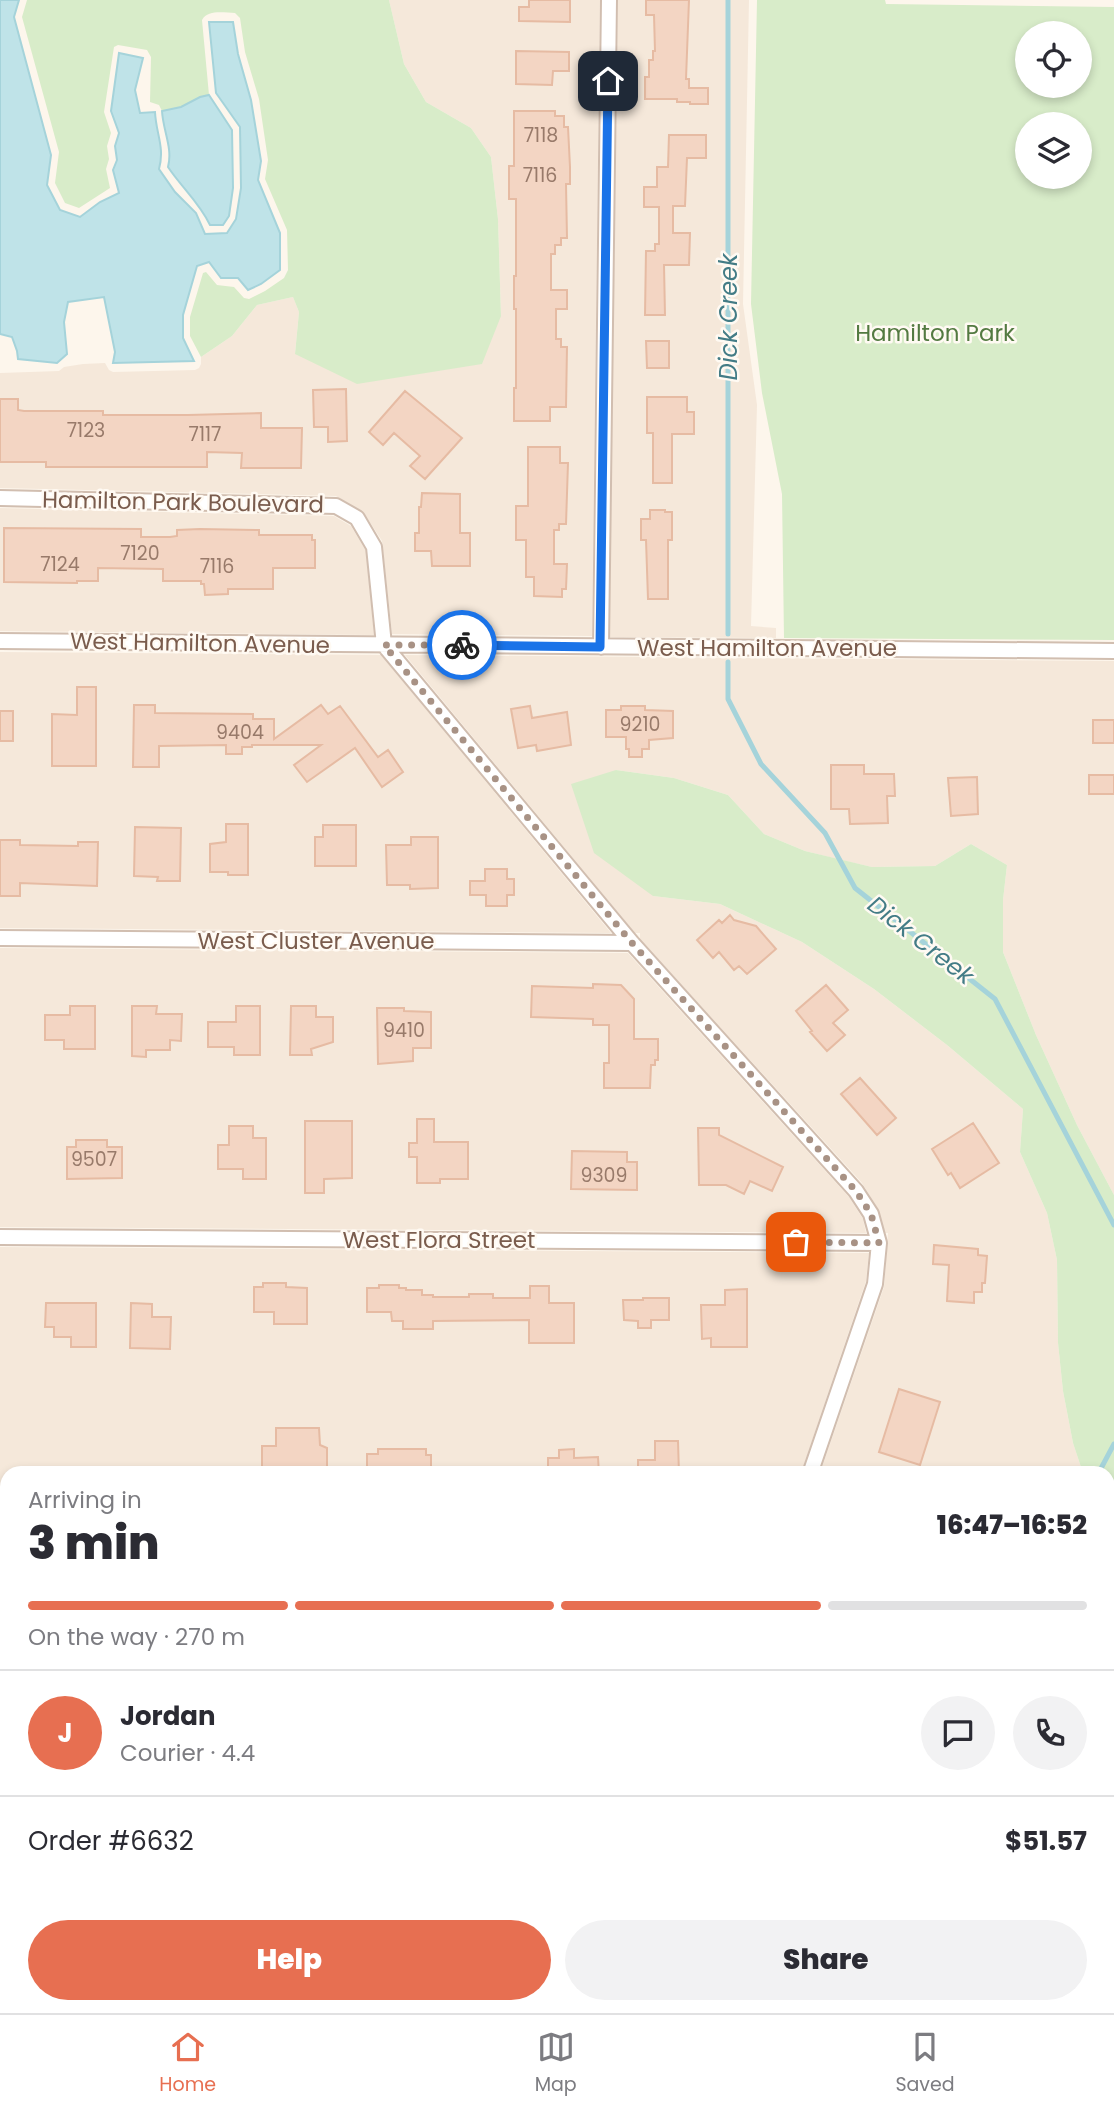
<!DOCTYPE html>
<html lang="en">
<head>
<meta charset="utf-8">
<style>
	:root { --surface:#fff; --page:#f2f2f3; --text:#2b2b33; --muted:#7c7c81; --line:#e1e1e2; --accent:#e76f51 }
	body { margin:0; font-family:Poppins,sans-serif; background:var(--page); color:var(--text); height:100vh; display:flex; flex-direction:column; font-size:26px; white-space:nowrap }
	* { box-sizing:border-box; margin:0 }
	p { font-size:23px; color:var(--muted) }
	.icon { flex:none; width:38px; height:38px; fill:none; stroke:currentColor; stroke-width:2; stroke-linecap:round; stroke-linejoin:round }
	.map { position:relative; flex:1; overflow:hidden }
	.sheet { position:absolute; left:0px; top:1466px; width:1115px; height:548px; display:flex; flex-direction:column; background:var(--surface); border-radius:21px 21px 0 0; box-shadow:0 4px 10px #0003 }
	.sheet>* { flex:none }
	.controls { position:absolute; left:1015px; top:21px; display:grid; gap:14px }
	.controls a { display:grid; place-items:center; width:77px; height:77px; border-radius:50%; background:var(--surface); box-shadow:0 4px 10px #0003; font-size:35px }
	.pin { position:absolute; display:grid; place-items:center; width:60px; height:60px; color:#fff; margin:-30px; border-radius:14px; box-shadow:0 4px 10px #0006 }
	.courier { position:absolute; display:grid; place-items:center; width:70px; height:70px; margin:-35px; border:5px solid #1a73e8; border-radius:50%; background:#fff; color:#222; box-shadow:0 2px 9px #0007 }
	.overview em { font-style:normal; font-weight:800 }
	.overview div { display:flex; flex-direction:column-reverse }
	.overview { display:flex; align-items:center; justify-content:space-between; height:119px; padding:0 28px }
	h1 { font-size:46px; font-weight:800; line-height:52px }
	.bar { display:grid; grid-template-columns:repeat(4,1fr); gap:10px 7px; align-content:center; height:84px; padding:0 28px }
	.bar i { height:9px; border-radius:5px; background:var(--line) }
	.bar .active { background:var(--accent) }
	.bar p { grid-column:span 4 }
	.line { display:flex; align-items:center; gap:18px; padding:0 28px; border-top:2px solid var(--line) }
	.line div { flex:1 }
	.round { display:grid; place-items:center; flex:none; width:74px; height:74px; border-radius:37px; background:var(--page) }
	.cta { display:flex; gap:14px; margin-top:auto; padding:14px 28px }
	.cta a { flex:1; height:80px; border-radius:42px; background:var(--accent); color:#fff; font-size:28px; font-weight:800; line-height:80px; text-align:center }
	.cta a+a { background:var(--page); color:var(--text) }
	.tabs { display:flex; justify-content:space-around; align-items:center; height:98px; border-top:2px solid var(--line); background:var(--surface); font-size:19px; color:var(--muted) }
	.tabs a { display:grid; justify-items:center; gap:4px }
	.tabs .active { color:var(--accent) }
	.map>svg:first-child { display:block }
</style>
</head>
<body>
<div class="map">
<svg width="1114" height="2013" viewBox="0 0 1114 2013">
	<rect width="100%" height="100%" fill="#fdf6ec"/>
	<path fill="#f5e8da" d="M389,0H600L592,636L392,634L382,541L364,513L336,496L0,488V373L59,371L64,367L83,364L105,363L109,370L113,372L195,370L199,368L201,364V357L232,336L257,305L293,297L299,312L295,354L501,316L498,219L491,157L471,128L426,102L404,64Z
		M618,0H749L743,304L757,405L751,626L776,628V638L609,637Z
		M0,508L334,516L351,526L366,551L374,635L0,631Z
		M0,652L381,655L611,933L0,928Z
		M405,655L1114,661V1195L1077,1125L1036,1035L1003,952V900L1007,865L971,844L935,866L872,867L837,859L805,851L764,834L728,795L674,778L616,770L653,896L720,904L802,942L874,989L947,1045L1023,1109L1020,1152L1047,1213L1057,1260L1058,1343L1063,1391L1073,1443L1083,1473H820L884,1287L888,1233H885L878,1209L862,1183L640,939V933H635Z
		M0,948L628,953L849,1197L863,1219L866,1233L0,1227Z
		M0,1247L869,1253L866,1281L801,1473L7,1474V1527H0Z
		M0,1547H7V1785H0Z
		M1108,1718H1114V1946L1108,1943Z
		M0,1805H7V1906H0Z
		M71,2007H200L193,2013H71Z
		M619,2007H736L737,2013H622Z"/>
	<path fill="#d8ecc9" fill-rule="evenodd" d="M27,0H389L404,64L426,102L471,128L491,157L498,219L501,316L482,364L357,384L295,354L299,312L293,297L257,305L232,336L201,357L190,336V317L203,273L206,272L217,285L234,287L244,298L249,299L265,291L284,278L288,270L287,230L265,179L268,160L259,99L245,52L240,18L235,13C225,13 208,9 202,20L209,95L200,97L181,107L162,111L159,105L150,102L151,57L147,50L118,45L114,47L104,112L111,133L107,146L109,159L106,169L110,188L79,208L65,203L55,183L59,152L22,17Z
		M757,0H885L886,4L1114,7V640L784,638L782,494L762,393L751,304ZM1027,33H1080V86H1027ZM1027,124H1080V177H1027Z
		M616,770L674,778L728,795L764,834L805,851L872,867L935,866L971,844L1007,865L1003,900V952L1036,1035L1077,1125L1114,1195V1718H1108V1474L1083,1473L1073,1443L1063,1391L1058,1343L1057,1260L1047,1213L1020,1152L1023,1109L947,1045L874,989L802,942L720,904L653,896L594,853L571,784Z
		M907,2007H1081L1077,2013H904Z"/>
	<path fill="#bfe3e8" stroke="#a5d3da" stroke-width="2" d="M0,0H19L14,17L51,155L47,185L60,210L80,217L100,202L119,193L113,170L117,160L115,146L119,133L111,111L119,53L143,58L135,90L140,113L155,112C156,134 165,147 159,169L175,192L196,213L205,234L227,233L236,219L241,188L240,127L216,93L209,22H233L238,54L251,100L261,161L258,180L280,233V270L261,284L248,290L238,278H221L209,262L197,266L183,315V338L194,361L113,363L115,352L104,297L68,302L64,322L67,354L57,363L18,359L17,351L12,337L0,334Z
		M209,95L232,130L233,188L229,216L223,225H210C199,202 182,188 168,167C173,148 163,131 162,111L181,107L200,97Z
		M0,1914H7V2007H61V2013H0Z
		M804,2007H901L899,2013H805Z"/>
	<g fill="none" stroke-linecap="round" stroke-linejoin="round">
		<path stroke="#a5d3da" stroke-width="5" d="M728,0V634
			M728,662V699L761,764L825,833L855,888L995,999L1114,1225
			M1098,1474L1114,1444"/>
	</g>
	<path fill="#f3d5c3" stroke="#e6bba3" stroke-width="2" d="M529,0H570V22L519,21V7H529Z
		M646,0H689L686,79H689V88H708V104H690V102H677V99H645V77H649V60H653V51H655L654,15H646Z
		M516,51L569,52V71H553L552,85L516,84Z
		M514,111H555V116H564V127H568L570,167V184H566L567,238H561V245H555V254H551V290H567V309H556V339H561V347H567L566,407H550V421H514V388H516V309H514V276H516V199H509V166H514Z
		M669,135H706V158H687L685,206H673V233H690L689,265H664L665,315H645L646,251H655V244H659V207H644V187H657V167H668Z
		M646,341H669V368H647Z
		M346,389L347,441L328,442V427H314L313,390Z
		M405,391L462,438L425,479L410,466L420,456L394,433L383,445L369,432Z
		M647,397H687V412H694V434H672V483H653V433H647Z
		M0,399H18V410L24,411H103V415H188L261,413V428H302L301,468H241L242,453L207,452V467H46V462H0Z
		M528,447H560V463H568L566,524H559V530H554V564H567L566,589H562V597L534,596V577H526V540H516V506H528Z
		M422,493L460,494V533H470V566H432L431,551H415V533H419V507H421Z
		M650,510H665V512H672V540H668V599H648L646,540H641V519H650Z
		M4,528L141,529V537H170L177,536V530L200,529L259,530V535H312V540H315V568H273V589H228V594L205,595L204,584H201V581H163V569L98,568V581H77V583L4,582Z
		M77,687H96V766H52V714L77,715Z
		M134,705H155V713L253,714V719H274V739L321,705L328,714L340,706L378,757L388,750L403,772L382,787L355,748L307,782L294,765L321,745H252V747H242V754H226V745L159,746V767H133Z
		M530,706L532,718L567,712L571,745L537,751L536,745L518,748L511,709Z
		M621,706H645V710L673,711V738L649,740V749H642V757H629V749H626V737H606V710H621Z
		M0,711H13V741H0Z
		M1093,720H1114V743H1093Z
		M831,765H864V774H894L895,796H887L888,823L850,824L849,809H831Z
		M1089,775H1114V794H1089Z
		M977,777L978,814L951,816L948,778Z
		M226,824H248V875H228V872H210V844L226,842Z
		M323,825H356V866H315V837H323Z
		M135,827L181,828L180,881H157L158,877L134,876Z
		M411,837H438V888L410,889V885H387L386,845H411Z
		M0,840H20V845L78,846V842H98L97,886L20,883V896H0Z
		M485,869H507V879H514V895H507V906H486V895H470V881H485Z
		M730,915L734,920L756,926L776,949L747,974L739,966L734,970L719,952L713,958L697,940L719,920L722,923Z
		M593,984L621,985L634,999V1039H658V1060H655V1065H651L650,1088H604V1063H609V1025H593V1019L531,1017L532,986L593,988Z
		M826,985L848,1010L833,1023L845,1035L827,1051L810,1032L812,1031L796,1011Z
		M70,1006H95V1049H64V1040H45V1015H70Z
		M132,1006H157L156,1014H182L181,1041L170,1040V1050H146V1057L132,1056Z
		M236,1006H260V1055H234V1047H208V1022H236Z
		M291,1006H316V1017H333V1042L311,1049L312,1055H290Z
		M377,1008H404V1011L431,1012V1048H413V1061L378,1064Z
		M860,1078L896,1118L877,1135L841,1094Z
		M417,1119H434V1142H468V1179H440V1183H417V1157H409V1143H417Z
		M305,1121H352V1178L324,1179V1193H305Z
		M973,1123L999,1163L960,1188L951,1173L948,1175L932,1149Z
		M229,1126H253V1138H266V1179H243V1169H218V1145H229Z
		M698,1128H719V1135L783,1167L772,1191L750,1181L744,1194L726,1185H699Z
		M76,1140H107V1147H122V1178L67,1179V1147H76Z
		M572,1151L627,1152V1162H637V1190L571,1189Z
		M934,1245L978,1249V1255L987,1256L985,1283H982V1292H974V1303L947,1301L949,1265L933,1264Z
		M263,1283H286V1287L307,1288V1324H274V1312H254V1287H263Z
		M379,1285H399V1288H406V1290H422V1295H433V1297H469V1294H493V1298H530V1286H549V1303H574V1343H529V1320L433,1321V1329H403V1321H392L391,1312H367V1288H379Z
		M747,1289V1347H711V1338L702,1339L701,1305H725V1290Z
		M643,1298H669V1320H651V1328H638V1321L624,1320L623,1300H643Z
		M46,1303H96V1347H71V1337H54V1327H45Z
		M131,1303L152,1304V1317H171L170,1349L130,1348Z
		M899,1389L940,1402L920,1465L879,1452Z
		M276,1428H319L320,1445L327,1448V1474H262V1446H276Z
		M655,1441H678L679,1474H638V1460H655Z
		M378,1449H426V1455H431V1474H367V1454H378Z
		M574,1449V1458L598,1457L599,1474H548V1458H559V1450Z"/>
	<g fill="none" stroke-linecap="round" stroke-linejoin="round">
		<g stroke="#d1beb0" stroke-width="18">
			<path id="street" d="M0,498L336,506L357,518L374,547L384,645L632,943L856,1191L871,1214L879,1243L875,1284L810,1474
				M0,641L1114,651
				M601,647L609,0
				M0,938L632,943
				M0,1237L879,1243
				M0,1537H7
				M0,1795H7
				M1108,2003L1114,1993
				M209,2013L213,2010L610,2012"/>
		</g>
		<use href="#street" stroke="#fff" stroke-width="14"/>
	</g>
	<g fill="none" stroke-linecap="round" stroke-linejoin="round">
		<path stroke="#a89285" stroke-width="7" stroke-dasharray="0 12.6" d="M462,645H384L632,943L856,1191L871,1214L879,1243L796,1242"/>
		<path stroke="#1a73e8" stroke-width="9" d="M462,645L600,647L608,81"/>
	</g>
	<g text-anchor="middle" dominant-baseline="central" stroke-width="5" stroke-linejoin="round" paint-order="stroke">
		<g font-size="19" fill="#987a6a">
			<text x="541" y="135">7118</text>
			<text x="540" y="175">7116</text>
			<text x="86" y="430">7123</text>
			<text x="205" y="434">7117</text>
			<text x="140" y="553">7120</text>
			<text x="60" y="564">7124</text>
			<text x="217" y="566">7116</text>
			<text x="640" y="724">9210</text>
			<text x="240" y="732">9404</text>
			<text x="404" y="1030">9410</text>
			<text x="94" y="1159">9507</text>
			<text x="604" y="1175">9309</text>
		</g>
		<g font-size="23" fill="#537a41" stroke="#fffaf3">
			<text x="935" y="333">Hamilton Park</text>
		</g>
		<g font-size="23" fill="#7a5c4d" stroke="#fffaf3">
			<text transform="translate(183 502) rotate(1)">Hamilton Park Boulevard</text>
			<text transform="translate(200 643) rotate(1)">West Hamilton Avenue</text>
			<text x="767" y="648">West Hamilton Avenue</text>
			<text x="316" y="941">West Cluster Avenue</text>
			<text x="439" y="1240">West Flora Street</text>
		</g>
		<g font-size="24" font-style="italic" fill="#437c86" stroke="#fffaf3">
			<text transform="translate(728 317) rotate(-90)">Dick Creek</text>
			<text transform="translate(921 940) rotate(38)">Dick Creek</text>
		</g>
	</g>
</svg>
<div class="controls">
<a><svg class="icon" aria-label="locate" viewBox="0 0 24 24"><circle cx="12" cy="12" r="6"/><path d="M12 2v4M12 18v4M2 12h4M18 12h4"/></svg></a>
<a><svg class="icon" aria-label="layers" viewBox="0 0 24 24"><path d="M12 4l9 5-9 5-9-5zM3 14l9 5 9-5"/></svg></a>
</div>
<div class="pin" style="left:796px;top:1242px;background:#ea580c"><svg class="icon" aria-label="bag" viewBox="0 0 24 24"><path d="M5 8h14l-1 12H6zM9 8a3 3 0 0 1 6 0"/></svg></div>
<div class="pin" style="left:608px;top:81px;background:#1f2937"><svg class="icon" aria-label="home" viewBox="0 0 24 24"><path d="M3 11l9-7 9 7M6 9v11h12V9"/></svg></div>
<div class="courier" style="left:462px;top:645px"><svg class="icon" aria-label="bike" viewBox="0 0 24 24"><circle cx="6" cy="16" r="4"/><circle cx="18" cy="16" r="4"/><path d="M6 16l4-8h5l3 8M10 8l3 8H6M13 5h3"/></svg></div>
<section class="sheet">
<div class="overview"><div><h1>3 min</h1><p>Arriving in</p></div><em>16:47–16:52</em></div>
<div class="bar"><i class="active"></i><i class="active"></i><i class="active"></i><i></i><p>On the way · 270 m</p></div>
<div class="line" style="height:126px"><b class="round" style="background:var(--accent);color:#fff">J</b><div><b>Jordan</b><p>Courier · 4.4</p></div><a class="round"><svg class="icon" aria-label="chat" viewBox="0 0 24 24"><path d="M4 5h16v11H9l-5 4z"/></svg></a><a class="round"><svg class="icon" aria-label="phone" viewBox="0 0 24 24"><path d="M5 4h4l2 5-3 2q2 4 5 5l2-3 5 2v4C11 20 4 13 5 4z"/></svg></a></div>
<div class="line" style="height:91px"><div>Order #6632</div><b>$51.57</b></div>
<div class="cta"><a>Help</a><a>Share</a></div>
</section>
</div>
<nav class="tabs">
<a class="active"><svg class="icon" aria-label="home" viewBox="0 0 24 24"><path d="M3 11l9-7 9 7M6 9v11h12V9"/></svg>Home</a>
<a><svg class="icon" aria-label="map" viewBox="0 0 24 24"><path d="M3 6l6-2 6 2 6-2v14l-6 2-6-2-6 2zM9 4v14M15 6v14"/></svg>Map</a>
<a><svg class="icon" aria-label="saved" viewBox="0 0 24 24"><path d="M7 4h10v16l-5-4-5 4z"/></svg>Saved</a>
</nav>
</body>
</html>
